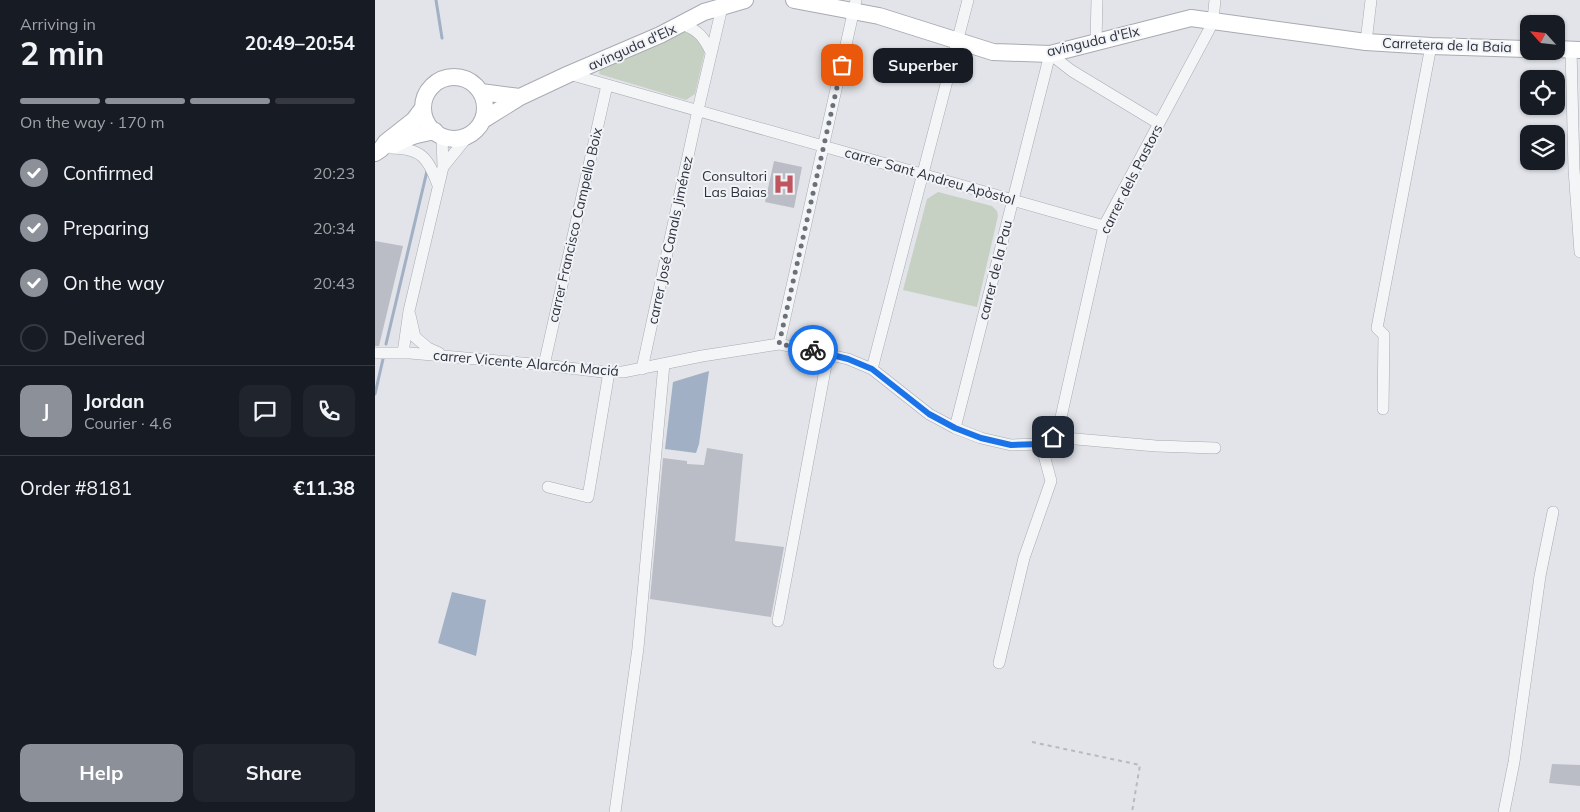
<!DOCTYPE html>
<html lang="en">
<head>
<meta charset="utf-8">
<style>
	:root { --surface:#171b24; --page:#20242c; --text:#f1f3f6; --muted:#9ea1a6; --line:#363941; --accent:#8c9099 }
	body { margin:0; font-family:Mulish,sans-serif; background:var(--page); color:var(--text); height:100vh; display:flex; flex-direction:column; font-size:19px; white-space:nowrap }
	* { box-sizing:border-box; margin:0 }
	p { font-size:16px; color:var(--muted) }
	.icon { flex:none; width:28px; height:28px; fill:none; stroke:currentColor; stroke-width:2; stroke-linecap:round; stroke-linejoin:round }
	.map { position:relative; flex:1; overflow:hidden }
	.side { display:flex; flex-direction:column; background:var(--surface); width:375px }
	.side>* { flex:none }
	.needle { width:32px; rotate:297deg }
	.tools { position:absolute; left:1145px; top:15px; display:grid; gap:10px }
	.tools a { display:grid; place-items:center; width:45px; height:45px; border-radius:10px; background:var(--surface); box-shadow:0 1px 4px #0004; font-size:25px }
	.pin { position:absolute; display:grid; place-items:center; width:42px; height:42px; color:#fff; margin:-21px; border-radius:10px; box-shadow:0 2px 8px #0006 }
	.courier { position:absolute; display:grid; place-items:center; width:50px; height:50px; margin:-25px; border:4px solid #1a73e8; border-radius:50%; background:#fff; color:#222; box-shadow:0 1px 6px #0007 }
	.bubble { position:absolute; height:35px; border-radius:10px; background:var(--surface); box-shadow:0 1px 4px #0004; font-size:16px; font-weight:700; line-height:35px; text-align:center }
	.head em { font-style:normal; font-weight:700 }
	.head div { display:flex; flex-direction:column-reverse }
	.head { display:flex; align-items:center; justify-content:space-between; height:85px; padding:0 20px }
	h1 { font-size:32px; font-weight:700; line-height:38px }
	.bar { display:grid; grid-template-columns:repeat(4,1fr); gap:8px 5px; align-content:center; height:60px; padding:0 20px }
	.bar i { height:6px; border-radius:4px; background:var(--line) }
	.bar .on { background:var(--accent) }
	.bar p { grid-column:span 4 }
	.line { display:flex; align-items:center; gap:12px; padding:0 20px; border-top:1px solid var(--line) }
	.line div { flex:1 }
	.round { display:grid; place-items:center; flex:none; width:52px; height:52px; border-radius:10px; background:var(--page) }
	ol { padding:0 20px; list-style:none }
	li { display:flex; align-items:center; gap:15px; height:55px }
	li p { margin-inline-start:auto }
	li .icon { padding:5px; border-radius:50%; background:var(--accent); color:#fff; stroke-width:4 }
	li:last-child { color:var(--muted) }
	li i { width:28px; height:28px; border:2px solid var(--line); border-radius:50% }
	.button { display:flex; gap:10px; margin-top:auto; padding:10px 20px }
	.button a { flex:1; height:58px; border-radius:10px; background:var(--accent); color:#fff; font-size:20px; font-weight:700; line-height:58px; text-align:center }
	.button a+a { background:var(--page); color:var(--text) }
	main { display:flex; flex:1; min-height:0 }
	.map>svg:first-child { display:block }
</style>
</head>
<body>
<main>
<section class="side">
<div class="head"><div><h1>2 min</h1><p>Arriving in</p></div><em>20:49–20:54</em></div>
<div class="bar"><i class="on"></i><i class="on"></i><i class="on"></i><i></i><p>On the way · 170 m</p></div>
<ol>
<li><svg class="icon" aria-label="check" viewBox="0 0 24 24"><path d="M5 12l5 5 9-10"/></svg>Confirmed<p>20:23</p></li>
<li><svg class="icon" aria-label="check" viewBox="0 0 24 24"><path d="M5 12l5 5 9-10"/></svg>Preparing<p>20:34</p></li>
<li><svg class="icon" aria-label="check" viewBox="0 0 24 24"><path d="M5 12l5 5 9-10"/></svg>On the way<p>20:43</p></li>
<li><i></i>Delivered</li>
</ol>
<div class="line" style="height:90px"><b class="round" style="background:var(--accent);color:#fff">J</b><div><b>Jordan</b><p>Courier · 4.6</p></div><a class="round"><svg class="icon" aria-label="chat" viewBox="0 0 24 24"><path d="M4 5h16v11H9l-5 4z"/></svg></a><a class="round"><svg class="icon" aria-label="phone" viewBox="0 0 24 24"><path d="M5 4h4l2 5-3 2q2 4 5 5l2-3 5 2v4C11 20 4 13 5 4z"/></svg></a></div>
<div class="line" style="height:65px"><div>Order #8181</div><b>€11.38</b></div>
<div class="button"><a>Help</a><a>Share</a></div>
</section>
<div class="map">
<svg width="1205" height="812" viewBox="0 0 1205 812">
	<rect width="100%" height="100%" fill="#e2e4e9"/>
	<path fill="#c6d1c4" d="M313,29L331,46L320,94L311,100L224,74L225,70Z
		M563,192L617,206L622,211L623,216L602,307L528,290L552,199Z"/>
	<path fill="#a1b0c4" d="M334,371L324,444L321,453L290,449L298,382Z
		M77,592L111,600L101,656L63,643Z"/>
	<g fill="none" stroke-linecap="round" stroke-linejoin="round">
		<path stroke="#a1b0c4" stroke-width="3" d="M61,0L67,38
			M11,344L52,171
			M0,394L8,359"/>
	</g>
	<path fill="#babdc5" d="M399,161L427,167L419,208L390,202Z
		M0,241L28,246L4,346H0Z
		M332,448L368,454L360,541L409,547L396,617L275,599L288,458L312,461V464L329,465Z
		M1177,764L1205,765V786L1174,783Z"/>
	<g fill="none" stroke-linecap="round" stroke-linejoin="round">
		<g stroke="#a8abb2" stroke-width="12">
			<path id="minor" d="M307,24C324,31 328,36 336,52
				M721,42L722,0
				M991,42L996,0
				M1196,49L1199,169L1205,252
				M194,74L729,226
				M15,148C47,148 53,158 63,185
				M68,167L93,136
				M35,315L40,337L53,348L64,353
				M404,344L481,0
				M0,353H35L169,365L228,372H248L327,356L404,344L473,359L497,369L554,414L580,428L606,438L636,445L666,444L682,435L729,226L834,30L838,20L840,0
				M28,353L34,311L68,167L67,137
				M169,365L232,85
				M267,369L323,110L348,3
				M497,369L593,0
				M1008,409L1009,335L1002,328L1056,46
				M580,428L675,54L697,71L783,123
				M678,437L781,446L840,448
				M173,487L213,497L234,372
				M403,621L453,354
				M624,663L649,558L676,481L666,444
				M240,812L263,648L289,364
				M1129,812L1139,762L1165,576L1178,512"/>
		</g>
		<g stroke="#a8abb2" stroke-width="18">
			<path id="secondary" d="M419,0L504,16L618,52L675,54L816,18L991,42L1056,46L1154,49
				M1181,49L1205,50
				M48 108a31 31 0 1 1 62 0a31 31 0 1 1-62 0Z
				M106,92L145,97
				M108,120L145,97L194,74L285,35L329,12L370,0
				M19,145C33,136 44,134 60,131
				M0,153L6,149L11,142L39,120L48,108"/>
		</g>
		<path stroke="#b8bac0" stroke-width="2" stroke-dasharray="4 4" stroke-linecap="butt" d="M1162,58H1173
			M657,742L765,765L757,812"/>
		<use href="#minor" stroke="#f4f5f7" stroke-width="11"/>
		<use href="#secondary" stroke="#fff" stroke-width="16"/>
	</g>
	<g fill="none" stroke-linecap="round" stroke-linejoin="round">
		<path stroke="#6c707a" stroke-width="5" stroke-dasharray="0 9" d="M438,350L404,344L467,65"/>
		<path stroke="#1a73e8" stroke-width="6" d="M438,350L473,359L497,369L554,414L580,428L606,438L636,445L666,444L678,437"/>
	</g>
	<defs>
		<g id="hospital-bare" transform="scale(1.725)"><path d="M-5-5h3v3.5h4V-5h3V5h-3V1.5h-4V5h-3Z" fill="#bf555e" stroke="#f1f3f6" stroke-width="2.5" paint-order="stroke"/></g>
	</defs>
	<g fill-rule="evenodd">
		<use href="#hospital-bare" x="409" y="184"/>
	</g>
	<g text-anchor="middle" dominant-baseline="central" stroke-width="4" stroke-linejoin="round" paint-order="stroke">
		<g font-size="14" fill="#2c313e" stroke="#f1f3f6">
			<text transform="translate(718 41) rotate(-13)">avinguda d'Elx</text>
			<text transform="translate(1072 45) rotate(2)">Carretera de la Baia</text>
			<text transform="translate(257 47) rotate(-24)">avinguda d'Elx</text>
			<text transform="translate(555 176) rotate(16)">carrer Sant Andreu Apòstol</text>
			<text transform="translate(756 179) rotate(-63)">carrer dels Pastors</text>
			<text transform="translate(200 225) rotate(-77)">carrer Francisco Campello Boix</text>
			<text transform="translate(295 240) rotate(-78)">carrer José Canals Jiménez</text>
			<text transform="translate(620 270) rotate(-76)">carrer de la Pau</text>
			<text transform="translate(151 363) rotate(5)">carrer Vicente Alarcón Maciá</text>
		</g>
		<g font-size="14" fill="#2c313e" stroke="#f1f3f6" text-anchor="end">
			<text x="392" y="176">Consultori<tspan x="392" dy="16">Las Baias</tspan></text>
		</g>
	</g>
</svg>
<div class="tools">
<a><svg class="needle" viewBox="-14 -14 28 28"><path d="M0-13l5 13h-10z" fill="#e53935"/><path d="M0 13l5-13h-10z" fill="#9ea1a6"/></svg></a>
<a><svg class="icon" aria-label="locate" viewBox="0 0 24 24"><circle cx="12" cy="12" r="6"/><path d="M12 2v4M12 18v4M2 12h4M18 12h4"/></svg></a>
<a><svg class="icon" aria-label="layers" viewBox="0 0 24 24"><path d="M12 4l9 5-9 5-9-5zM3 14l9 5 9-5"/></svg></a>
</div>
<div class="pin" style="left:467px;top:65px;background:#ea580c"><svg class="icon" aria-label="bag" viewBox="0 0 24 24"><path d="M5 8h14l-1 12H6zM9 8a3 3 0 0 1 6 0"/></svg></div>
<div class="pin" style="left:678px;top:437px;background:#1f2937"><svg class="icon" aria-label="home" viewBox="0 0 24 24"><path d="M3 11l9-7 9 7M6 9v11h12V9"/></svg></div>
<div class="courier" style="left:438px;top:350px"><svg class="icon" aria-label="bike" viewBox="0 0 24 24"><circle cx="6" cy="16" r="4"/><circle cx="18" cy="16" r="4"/><path d="M6 16l4-8h5l3 8M10 8l3 8H6M13 5h3"/></svg></div>
<div class="bubble" style="left:498px;top:48px;width:100px">Superber</div>
</div>
</main>
</body>
</html>
